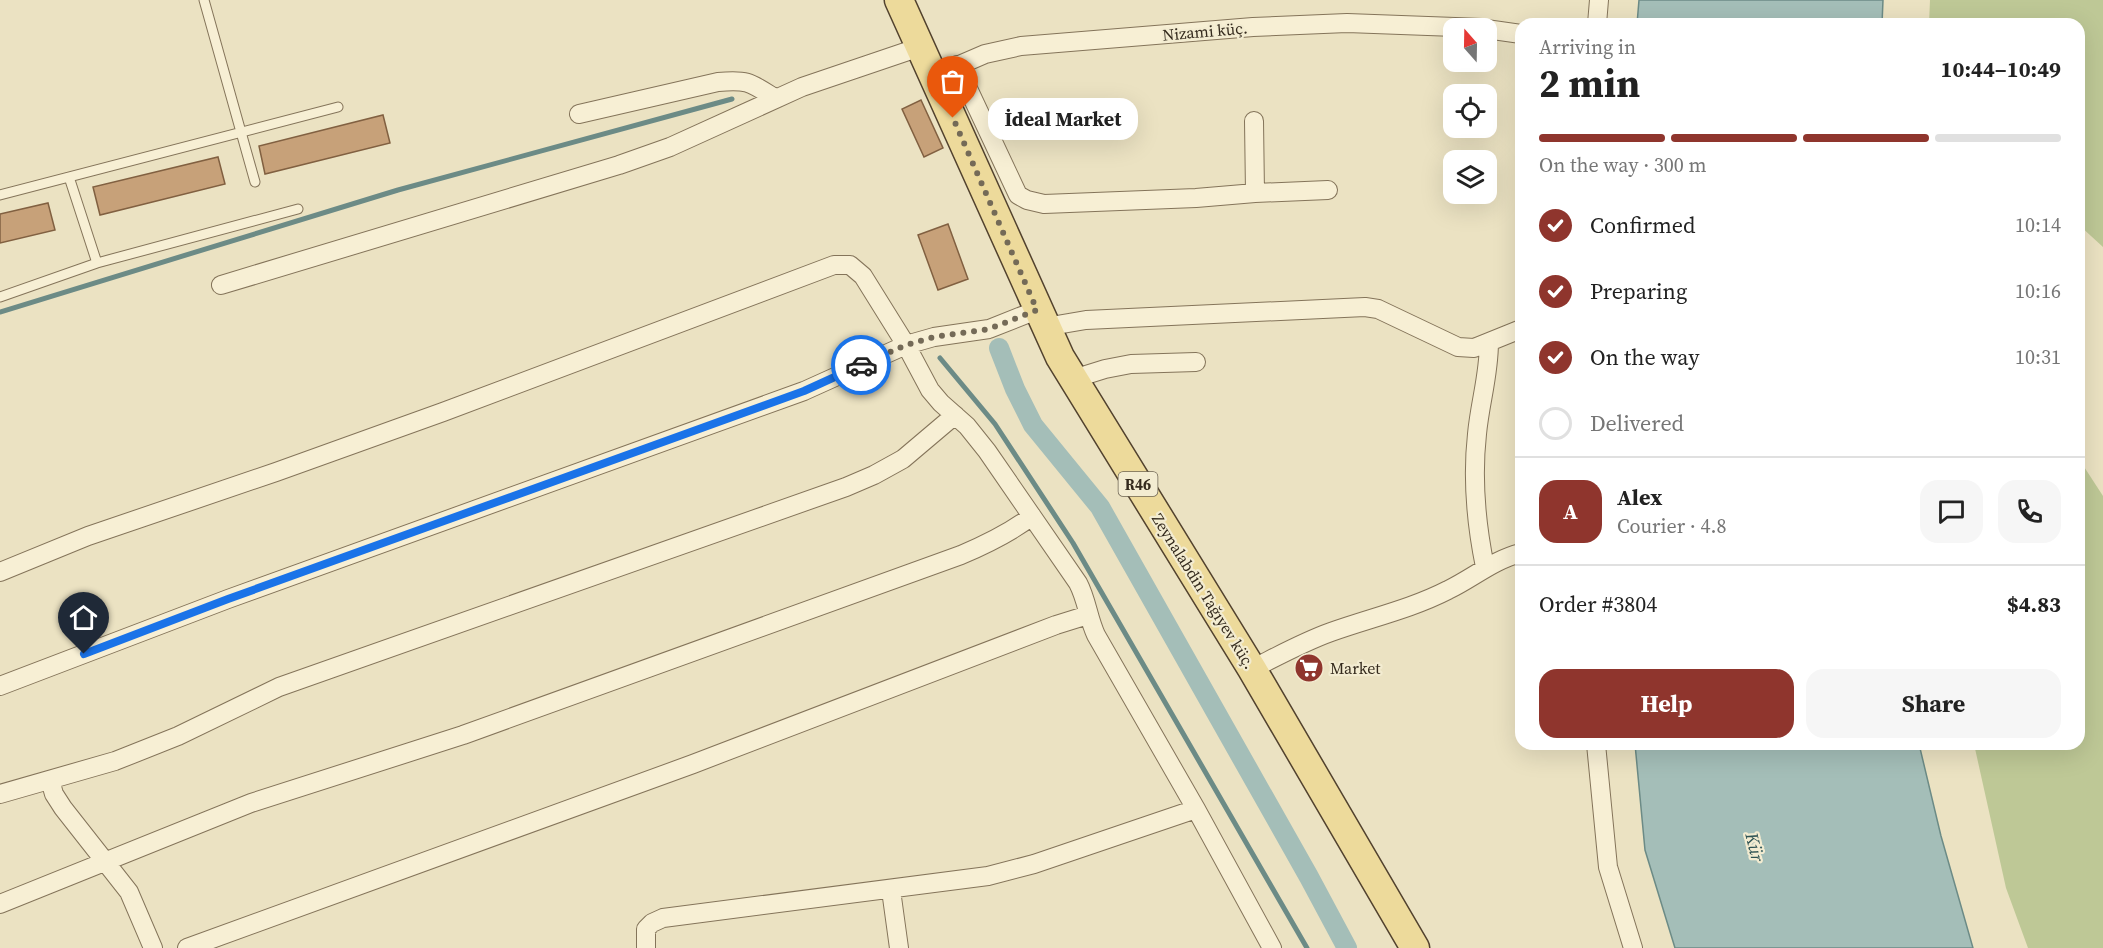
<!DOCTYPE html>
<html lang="en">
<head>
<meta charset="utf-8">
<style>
	:root { --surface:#fff; --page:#f6f6f6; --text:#222; --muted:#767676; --line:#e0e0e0; --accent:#8f352d }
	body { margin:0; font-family:"Source Serif 4",serif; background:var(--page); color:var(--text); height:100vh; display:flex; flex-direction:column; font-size:22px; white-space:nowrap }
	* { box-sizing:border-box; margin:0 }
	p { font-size:20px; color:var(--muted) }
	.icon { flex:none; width:33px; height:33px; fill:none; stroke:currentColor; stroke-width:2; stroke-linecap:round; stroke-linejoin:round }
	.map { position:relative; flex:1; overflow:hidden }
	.side { position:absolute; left:1515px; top:18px; width:570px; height:732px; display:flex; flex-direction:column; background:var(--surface); border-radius:18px; box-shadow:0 6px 24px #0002 }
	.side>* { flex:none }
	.needle { width:39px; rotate:340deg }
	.tools { position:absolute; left:1443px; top:18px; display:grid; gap:12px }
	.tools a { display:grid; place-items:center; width:54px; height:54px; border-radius:12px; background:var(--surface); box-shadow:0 6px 24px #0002; font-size:30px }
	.pin { position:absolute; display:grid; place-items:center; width:51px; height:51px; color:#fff; margin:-62px -26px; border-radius:50% 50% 50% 0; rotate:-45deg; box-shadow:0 0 6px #0007 }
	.pin .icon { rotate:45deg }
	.courier { position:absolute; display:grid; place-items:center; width:60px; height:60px; margin:-30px; border:4px solid #1a73e8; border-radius:50%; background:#fff; color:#222; box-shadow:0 2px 8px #0007 }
	.bubble { position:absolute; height:42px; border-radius:18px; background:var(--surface); box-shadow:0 6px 24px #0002; font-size:20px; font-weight:700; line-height:42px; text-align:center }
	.overview em { font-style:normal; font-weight:700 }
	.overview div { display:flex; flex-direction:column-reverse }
	.overview { display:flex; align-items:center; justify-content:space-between; height:102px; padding:0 24px }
	h1 { font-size:39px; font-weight:700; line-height:45px }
	.bar { display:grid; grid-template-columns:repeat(4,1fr); gap:9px 6px; align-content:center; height:72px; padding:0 24px }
	.bar i { height:8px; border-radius:4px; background:var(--line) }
	.bar .current { background:var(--accent) }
	.bar p { grid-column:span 4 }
	.line { display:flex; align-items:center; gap:15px; padding:0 24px; border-top:2px solid var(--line) }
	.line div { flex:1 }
	.round { display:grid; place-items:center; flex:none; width:63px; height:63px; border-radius:18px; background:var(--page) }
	ol { padding:0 24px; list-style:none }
	li { display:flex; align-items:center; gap:18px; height:66px }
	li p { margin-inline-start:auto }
	li .icon { padding:6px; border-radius:50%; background:var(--accent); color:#fff; stroke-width:4 }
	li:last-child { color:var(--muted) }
	li i { width:33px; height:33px; border:3px solid var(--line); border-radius:50% }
	.button { display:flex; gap:12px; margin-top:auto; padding:12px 24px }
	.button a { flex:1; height:69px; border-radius:18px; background:var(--accent); color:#fff; font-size:24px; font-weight:700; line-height:69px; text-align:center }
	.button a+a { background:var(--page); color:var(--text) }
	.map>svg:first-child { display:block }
</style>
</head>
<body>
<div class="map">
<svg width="2103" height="948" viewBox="0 0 2103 948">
	<rect width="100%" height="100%" fill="#ebe2c2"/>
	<path fill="#bec896" d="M1930,0H2103V247L2079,225V24H1929Z
		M2079,459L2103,496V948H2028L2006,888L1974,744H2079Z"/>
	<path fill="#a4beb8" stroke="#6c8b86" stroke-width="1.5" d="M1639,0H1883L1882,24H1637Z
		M1635,744H1919L1941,836L1973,948H1675L1645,850Z"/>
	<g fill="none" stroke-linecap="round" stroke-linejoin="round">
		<path stroke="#6c8b86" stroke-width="5" d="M0,312L398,190L732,99
			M940,358L995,424L1073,543L1307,948"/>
		<path stroke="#a4beb8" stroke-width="20" d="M999,348L1015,389L1033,425L1100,507L1309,877L1347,948"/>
	</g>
	<path fill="#c7a179" stroke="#816041" stroke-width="1.5" d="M921,100L943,148L924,157L902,109Z
		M383,115L390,143L265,174L259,146Z
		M218,157L225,184L100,215L93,187Z
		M48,203L55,230L0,243V214Z
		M948,224L968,279L938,290L918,235Z"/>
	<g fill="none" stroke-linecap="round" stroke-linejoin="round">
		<g stroke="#84745a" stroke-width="11">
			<path id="service" d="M204,0L255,182
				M69,177L97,263
				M0,195L338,107
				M0,297L97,263L298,209"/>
		</g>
		<g stroke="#84745a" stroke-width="20">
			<path id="minor" d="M1597,24L1599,0
				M1486,29L1521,34
				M957,65L1018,195L1027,200L1044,204L1196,198L1255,193L1328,190
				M934,76L985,54L1021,46L1253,27L1347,23L1482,28
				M579,114L718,82C749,79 751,83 776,99
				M1254,121L1255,193
				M221,285L619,165L670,147L802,87L920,47
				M1045,327L1086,320L1365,307L1378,309L1458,347L1474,348L1521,329
				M1073,379L1105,369L1131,364L1196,362
				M1485,567C1476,523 1472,479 1477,434C1480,402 1489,375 1489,342
				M0,572L88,536L276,472L443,412L834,265H850L863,276L906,345L930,390L941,403L967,426L987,451L1078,583C1087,600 1088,618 1096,635L1196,809L1272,948
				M1252,669C1278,656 1303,642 1331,632C1370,618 1411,609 1448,590C1473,578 1493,560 1521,553
				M0,686L228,599L804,391L906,345L934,337L989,329L1037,310
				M1596,744L1608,867L1633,948
				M50,780L54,794L63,808L129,892L153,948
				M0,794L115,761L178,736L279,687L846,487L874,475L903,459L955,415
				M891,890L899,948
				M0,904L251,803L463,735L961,555C987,544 1010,533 1032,516
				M187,948L693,764L1056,625L1088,615
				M646,948V929L652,923L663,918L988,876L1034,864L1196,809"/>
		</g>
		<g stroke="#52422e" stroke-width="31">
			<path id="primary" d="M899,0L1060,357L1252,669L1415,948"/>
		</g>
		<use href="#service" stroke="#f7efd4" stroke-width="9"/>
		<use href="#minor" stroke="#f7efd4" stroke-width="18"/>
		<use href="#primary" stroke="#edda9b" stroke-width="28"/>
	</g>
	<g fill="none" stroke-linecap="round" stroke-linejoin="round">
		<path stroke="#746a57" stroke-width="6" stroke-dasharray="0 10.8" d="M861,365L906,345L934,337L989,329L1037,310L953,118"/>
		<path stroke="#1a73e8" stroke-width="8" d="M84,654L228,599L804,391L861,365"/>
	</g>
	<defs>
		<g id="supermarket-disc" transform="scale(1.5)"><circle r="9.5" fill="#8f352d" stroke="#f3ecd1"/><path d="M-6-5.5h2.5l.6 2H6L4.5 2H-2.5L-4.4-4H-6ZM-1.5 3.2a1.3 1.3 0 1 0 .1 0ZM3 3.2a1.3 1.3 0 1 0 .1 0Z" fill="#fff"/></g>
	</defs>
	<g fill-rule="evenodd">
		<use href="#supermarket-disc" x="1309" y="668"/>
	</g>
	<g text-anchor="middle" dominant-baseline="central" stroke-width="4.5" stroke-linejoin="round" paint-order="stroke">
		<rect fill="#f3ecd1" stroke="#6d6453" stroke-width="1.5" x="1118.5" y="472" width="39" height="24" rx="4.5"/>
		<g font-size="15" font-weight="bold" fill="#342a1d">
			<text x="1138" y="484">R46</text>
		</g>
		<g font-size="16" fill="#342a1d" stroke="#f3ecd1">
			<text transform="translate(1205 31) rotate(-5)">Nizami küç.</text>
			<text transform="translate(1204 591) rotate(58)">Zeynalabdin Tağıyev küç.</text>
		</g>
		<g font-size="16" fill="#342a1d" stroke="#f3ecd1" text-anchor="start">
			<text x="1330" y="668">Market</text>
		</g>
		<g font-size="18" font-style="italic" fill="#2d5253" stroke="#f3ecd1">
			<text transform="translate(1755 847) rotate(76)">Kür</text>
		</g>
	</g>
</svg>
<div class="tools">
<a><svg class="needle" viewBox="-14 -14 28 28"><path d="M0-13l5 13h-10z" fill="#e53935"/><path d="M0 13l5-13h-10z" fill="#767676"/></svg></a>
<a><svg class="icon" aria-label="locate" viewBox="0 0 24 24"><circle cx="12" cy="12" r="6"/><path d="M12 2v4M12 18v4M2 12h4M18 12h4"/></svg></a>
<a><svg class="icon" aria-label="layers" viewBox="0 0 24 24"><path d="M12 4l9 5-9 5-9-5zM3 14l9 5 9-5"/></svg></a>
</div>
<div class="pin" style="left:953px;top:118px;background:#ea580c"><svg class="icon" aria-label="bag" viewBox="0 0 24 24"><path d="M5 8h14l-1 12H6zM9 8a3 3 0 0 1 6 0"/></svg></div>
<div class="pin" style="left:84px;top:654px;background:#1f2937"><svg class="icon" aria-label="home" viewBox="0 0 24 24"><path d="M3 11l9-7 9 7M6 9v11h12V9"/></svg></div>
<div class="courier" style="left:861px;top:365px"><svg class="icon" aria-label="car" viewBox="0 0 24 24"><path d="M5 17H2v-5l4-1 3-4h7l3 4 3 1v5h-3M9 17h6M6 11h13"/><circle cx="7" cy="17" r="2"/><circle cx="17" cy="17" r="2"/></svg></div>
<div class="bubble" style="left:988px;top:98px;width:150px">İdeal Market</div>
<section class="side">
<div class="overview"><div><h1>2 min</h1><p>Arriving in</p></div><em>10:44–10:49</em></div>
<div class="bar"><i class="current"></i><i class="current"></i><i class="current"></i><i></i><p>On the way · 300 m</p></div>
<ol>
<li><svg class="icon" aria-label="check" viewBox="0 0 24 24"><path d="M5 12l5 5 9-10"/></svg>Confirmed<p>10:14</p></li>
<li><svg class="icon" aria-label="check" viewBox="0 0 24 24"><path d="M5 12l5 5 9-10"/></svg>Preparing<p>10:16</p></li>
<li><svg class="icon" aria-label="check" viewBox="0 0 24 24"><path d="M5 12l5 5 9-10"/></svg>On the way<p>10:31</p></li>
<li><i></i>Delivered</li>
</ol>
<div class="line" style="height:108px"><b class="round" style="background:var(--accent);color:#fff">A</b><div><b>Alex</b><p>Courier · 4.8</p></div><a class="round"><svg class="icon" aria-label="chat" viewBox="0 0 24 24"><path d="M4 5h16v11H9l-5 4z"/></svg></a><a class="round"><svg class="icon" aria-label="phone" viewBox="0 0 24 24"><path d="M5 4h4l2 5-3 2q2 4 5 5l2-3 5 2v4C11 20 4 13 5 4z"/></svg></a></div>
<div class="line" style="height:78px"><div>Order #3804</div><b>$4.83</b></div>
<div class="button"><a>Help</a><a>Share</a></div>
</section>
</div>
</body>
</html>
